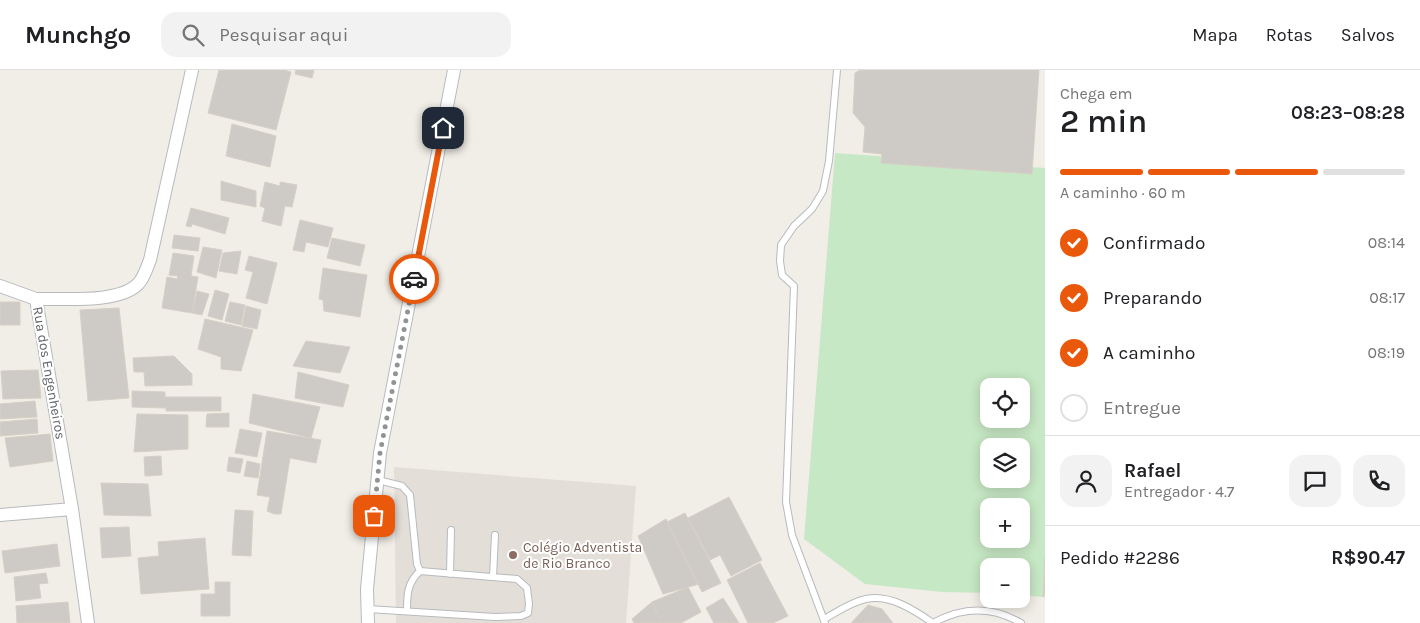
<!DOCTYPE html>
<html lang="pt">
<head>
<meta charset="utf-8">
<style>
	:root { --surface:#fff; --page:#f2f2f2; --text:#202124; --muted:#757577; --line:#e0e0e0; --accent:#ea580c }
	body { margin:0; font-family:Karla,sans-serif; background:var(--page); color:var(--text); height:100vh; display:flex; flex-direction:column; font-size:19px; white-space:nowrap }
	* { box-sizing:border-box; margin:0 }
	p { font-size:16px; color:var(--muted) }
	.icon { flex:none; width:28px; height:28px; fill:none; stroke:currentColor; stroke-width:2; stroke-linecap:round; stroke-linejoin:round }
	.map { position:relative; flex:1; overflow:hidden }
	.drawer { display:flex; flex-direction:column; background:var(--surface); width:375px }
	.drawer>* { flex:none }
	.controls { position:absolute; left:980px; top:308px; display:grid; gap:10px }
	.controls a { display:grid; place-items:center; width:50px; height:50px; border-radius:10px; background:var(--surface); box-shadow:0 2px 12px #0003; font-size:25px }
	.pin { position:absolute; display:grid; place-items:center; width:42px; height:42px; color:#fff; margin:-21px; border-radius:10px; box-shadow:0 2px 8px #0006 }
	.courier { position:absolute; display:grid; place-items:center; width:50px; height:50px; margin:-25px; border:4px solid #ea580c; border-radius:50%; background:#fff; color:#222; box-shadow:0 1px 6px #0007 }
	.overview em { font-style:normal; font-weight:600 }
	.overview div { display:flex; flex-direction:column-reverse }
	.overview { display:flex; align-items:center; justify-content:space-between; height:85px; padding:0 15px }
	h1 { font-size:32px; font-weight:600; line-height:38px }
	.bar { display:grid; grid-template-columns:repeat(4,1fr); gap:8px 5px; align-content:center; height:60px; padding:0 15px }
	.bar i { height:6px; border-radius:4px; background:var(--line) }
	.bar .current { background:var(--accent) }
	.bar p { grid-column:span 4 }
	.line { display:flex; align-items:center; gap:12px; padding:0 15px; border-top:1px solid var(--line) }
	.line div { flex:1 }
	.round { display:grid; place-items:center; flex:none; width:52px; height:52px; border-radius:15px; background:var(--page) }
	ol { padding:0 15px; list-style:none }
	li { display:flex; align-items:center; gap:15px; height:55px }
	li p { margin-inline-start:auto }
	li .icon { padding:5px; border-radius:50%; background:var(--accent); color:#fff; stroke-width:4 }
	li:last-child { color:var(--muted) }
	li i { width:28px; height:28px; border:2px solid var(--line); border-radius:50% }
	header { display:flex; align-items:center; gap:30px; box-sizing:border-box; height:70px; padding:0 25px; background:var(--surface); border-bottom:1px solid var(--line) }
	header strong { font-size:24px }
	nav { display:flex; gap:28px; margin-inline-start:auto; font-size:18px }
	.search { width:350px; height:45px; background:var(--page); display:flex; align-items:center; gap:12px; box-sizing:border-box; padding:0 18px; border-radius:15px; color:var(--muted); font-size:19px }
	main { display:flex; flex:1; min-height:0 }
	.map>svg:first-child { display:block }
</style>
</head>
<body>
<header>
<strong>Munchgo</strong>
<div class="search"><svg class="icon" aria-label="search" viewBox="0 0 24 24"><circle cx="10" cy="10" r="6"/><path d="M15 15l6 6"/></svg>Pesquisar aqui</div>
<nav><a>Mapa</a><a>Rotas</a><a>Salvos</a></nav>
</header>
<main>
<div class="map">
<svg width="1045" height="553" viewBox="0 0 1045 553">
	<rect width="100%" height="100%" fill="#f1eee7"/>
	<path fill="#e3dfd8" d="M394,397L636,416L626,553H396Z"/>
	<path fill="#c7e8c4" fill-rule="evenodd" d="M835,83L1045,98V488L1043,527L1021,525V496H989V523L942,522L865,514L804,469ZM989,316H1021V349H989ZM989,376H1021V409H989ZM989,436H1021V469H989Z"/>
	<path fill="#cecbc6" stroke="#d6cfc5" d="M219,0H284L291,2L276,60L208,43Z
		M296,0H314L312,8L295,4Z
		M860,0H1039L1032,104L881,93L882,84L863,82L865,57L853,43L855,3Z
		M232,54L276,66L270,97L226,86Z
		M221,111L256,121V137L221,130Z
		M265,112L280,116V112L297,115L292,137L285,136L281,156L262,151L265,138L260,136Z
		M191,138L229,148L225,164L192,154L191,157L186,156Z
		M300,150L333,158L328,177L306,172L304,182L293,180Z
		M174,165L200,168L198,181L172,178Z
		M332,168L365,175L360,196L327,188Z
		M203,177L222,180L216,208L197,202Z
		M241,181L237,204L219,201L223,183Z
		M173,183L194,186L191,206L198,207L192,243L162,238L167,207L177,209L178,206L169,205Z
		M249,186L277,193L267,234L246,228L253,202L245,200Z
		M323,198L367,205L360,247L324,241L323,230L319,229Z
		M215,220L229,224L222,250L208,246Z
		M197,221L209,224L202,245L192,243Z
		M0,232H20V255H0Z
		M230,232L245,235L241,255L225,251Z
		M246,236L261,240L257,259L242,256Z
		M119,238L129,328L88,331L80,240Z
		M205,249L253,260L241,301L221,299V287L198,279Z
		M306,271L350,277L340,303L293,296Z
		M174,286L192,304V315L145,316L144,302H134L133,288Z
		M38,300L41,328L3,329L1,301Z
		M298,302L349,315L343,337L295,328Z
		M132,321L165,322V327H221V341H166V338L132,337Z
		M253,324L320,337L311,368L249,353Z
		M35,331L37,347L0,349V334Z
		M229,343V357H206L207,344Z
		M137,344L188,345V379L134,382Z
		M37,349L38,363L0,366V352Z
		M240,359L262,363L257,387L235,383Z
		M267,361L321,370L316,393L290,388L281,444H274L267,441L270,427L257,425Z
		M50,364L53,391L10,397L5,368Z
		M161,386L162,405L145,406L144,387Z
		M229,387L243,389L240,403L227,401Z
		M247,391L260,394L258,408L244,406Z
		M101,413L148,414L151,446L104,445Z
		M729,427L762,490L731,506L720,485L710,490L688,448Z
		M235,440L253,441L251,486L232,485Z
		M685,443L721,513L702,522L667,452Z
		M666,449L699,514L663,524L638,466Z
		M129,457L131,486L102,488L100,458Z
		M205,468L209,519L141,524L138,488L159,486L158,472Z
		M57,474L60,496L5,503L2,481Z
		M1045,488V526L1043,527Z
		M760,493L788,546L773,553H748L727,510Z
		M46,503L48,513L39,514L41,528L16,531L14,507Z
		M215,512H230V546H201V524H215Z
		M688,517L701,542L681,553H662L652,532Z
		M723,528L739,553H714L706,538Z
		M68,532L70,553H17L16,536Z
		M652,532L662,553H634L632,549Z
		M868,535L882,539L893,553H851Z"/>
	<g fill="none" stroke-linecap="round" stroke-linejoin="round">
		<g stroke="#b7babe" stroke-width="8">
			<path id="service" d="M450,504L451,460
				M493,507L495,465
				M368,539L495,547L521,546L528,543L529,534L527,518L517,509L420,501L417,494L410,425L402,416L378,410
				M407,541C407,525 407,513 420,501
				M824,549C837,542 851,532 866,529C890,524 914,540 933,553
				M825,553L792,465L786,432L794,216L782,205L780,191L781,175L794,156L812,139L823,121L829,91L837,0
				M933,553C962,537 992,536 1021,553"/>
		</g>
		<g stroke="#b7babe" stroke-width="14">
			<path id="minor" d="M0,216L36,229
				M0,445L72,439
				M88,553L72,439L36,229C64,228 118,234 138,214C144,208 147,197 150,190L192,0
				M368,553L367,519L380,383L454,0"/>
		</g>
		<use href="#service" stroke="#fff" stroke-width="6"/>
		<use href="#minor" stroke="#fff" stroke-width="12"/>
	</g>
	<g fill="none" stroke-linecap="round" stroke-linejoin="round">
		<path stroke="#919494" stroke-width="5" stroke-dasharray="0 9" d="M374,446L380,383L414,209"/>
		<path stroke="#ea580c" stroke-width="6" d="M414,209L443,58"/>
	</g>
	<circle fill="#8d6e63" stroke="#fff" stroke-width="2" cx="513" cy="485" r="5"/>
	<g text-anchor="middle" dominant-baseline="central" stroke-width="4" stroke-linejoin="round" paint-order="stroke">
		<g font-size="14" fill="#5e6367" stroke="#fff">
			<text transform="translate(49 303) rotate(80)">Rua dos Engenheiros</text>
		</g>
		<g font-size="14" fill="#785e54" stroke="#fff" text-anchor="start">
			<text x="523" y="477">Colégio Adventista<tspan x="523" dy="16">de Rio Branco</tspan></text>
		</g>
	</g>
</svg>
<div class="controls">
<a><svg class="icon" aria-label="locate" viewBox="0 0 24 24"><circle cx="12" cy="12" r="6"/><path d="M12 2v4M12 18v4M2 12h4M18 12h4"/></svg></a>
<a><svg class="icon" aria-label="layers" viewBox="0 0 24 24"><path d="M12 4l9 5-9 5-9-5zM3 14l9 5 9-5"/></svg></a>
<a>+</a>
<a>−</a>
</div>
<div class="pin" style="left:374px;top:446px;background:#ea580c"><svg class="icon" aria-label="bag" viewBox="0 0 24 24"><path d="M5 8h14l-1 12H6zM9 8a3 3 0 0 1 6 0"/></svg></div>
<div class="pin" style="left:443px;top:58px;background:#1f2937"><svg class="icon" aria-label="home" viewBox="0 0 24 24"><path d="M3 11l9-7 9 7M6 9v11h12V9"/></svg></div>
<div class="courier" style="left:414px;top:209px"><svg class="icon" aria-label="car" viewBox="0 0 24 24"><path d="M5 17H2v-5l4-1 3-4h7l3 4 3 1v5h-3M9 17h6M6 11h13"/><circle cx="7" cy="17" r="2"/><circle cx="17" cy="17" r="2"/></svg></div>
</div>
<section class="drawer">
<div class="overview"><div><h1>2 min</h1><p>Chega em</p></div><em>08:23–08:28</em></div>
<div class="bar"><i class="current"></i><i class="current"></i><i class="current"></i><i></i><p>A caminho · 60 m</p></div>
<ol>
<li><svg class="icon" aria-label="check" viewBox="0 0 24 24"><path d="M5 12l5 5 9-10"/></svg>Confirmado<p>08:14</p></li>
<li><svg class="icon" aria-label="check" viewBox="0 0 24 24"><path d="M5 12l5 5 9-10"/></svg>Preparando<p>08:17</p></li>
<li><svg class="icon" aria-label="check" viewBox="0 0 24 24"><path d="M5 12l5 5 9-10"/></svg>A caminho<p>08:19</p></li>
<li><i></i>Entregue</li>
</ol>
<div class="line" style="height:90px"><a class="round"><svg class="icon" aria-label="person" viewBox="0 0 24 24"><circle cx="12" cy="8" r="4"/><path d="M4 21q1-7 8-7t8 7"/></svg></a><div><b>Rafael</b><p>Entregador · 4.7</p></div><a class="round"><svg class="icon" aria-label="chat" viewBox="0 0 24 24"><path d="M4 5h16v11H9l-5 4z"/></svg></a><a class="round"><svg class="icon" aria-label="phone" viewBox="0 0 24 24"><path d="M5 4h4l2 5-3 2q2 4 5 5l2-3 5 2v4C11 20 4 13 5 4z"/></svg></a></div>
<div class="line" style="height:65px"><div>Pedido #2286</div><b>R$90.47</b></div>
</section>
</main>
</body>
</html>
